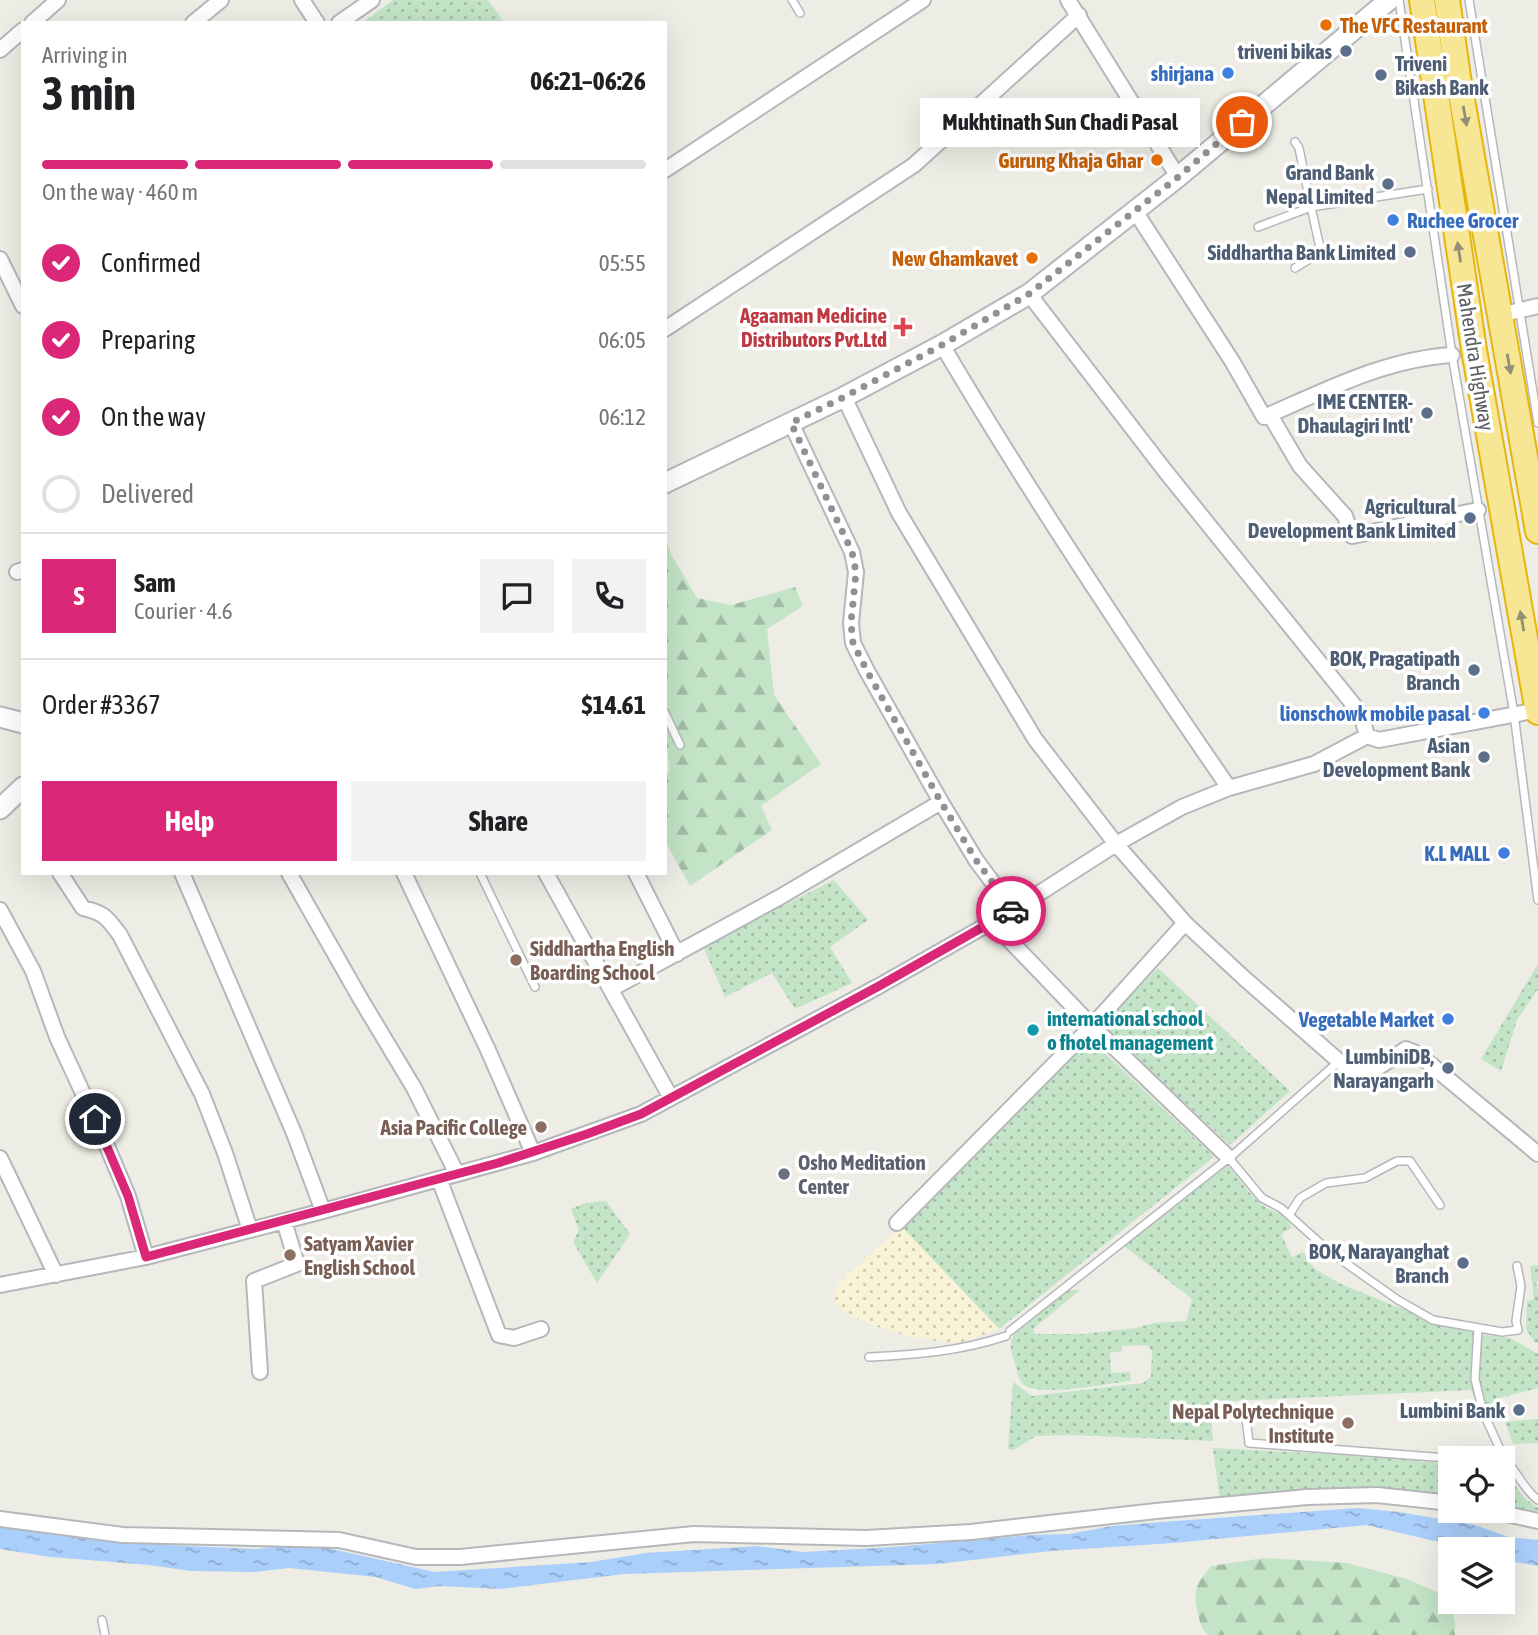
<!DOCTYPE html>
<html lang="en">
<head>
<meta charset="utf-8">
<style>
	:root { --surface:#fff; --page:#f2f2f2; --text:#202124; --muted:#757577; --line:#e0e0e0; --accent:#db2777 }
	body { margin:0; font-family:"Asap Condensed",sans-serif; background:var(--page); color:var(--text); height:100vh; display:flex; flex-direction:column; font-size:26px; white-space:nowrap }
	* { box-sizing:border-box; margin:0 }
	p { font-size:23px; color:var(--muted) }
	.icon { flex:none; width:38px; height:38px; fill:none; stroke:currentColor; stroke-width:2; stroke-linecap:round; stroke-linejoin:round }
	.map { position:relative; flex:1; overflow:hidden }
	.sheet { position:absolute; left:21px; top:21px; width:646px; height:854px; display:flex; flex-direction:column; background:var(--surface); border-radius:0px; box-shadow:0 7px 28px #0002 }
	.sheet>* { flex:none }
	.controls { position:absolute; left:1438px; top:1446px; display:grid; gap:14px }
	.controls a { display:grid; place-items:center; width:77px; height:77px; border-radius:0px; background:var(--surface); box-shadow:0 7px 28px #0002; font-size:35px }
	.pin { position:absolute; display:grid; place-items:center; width:60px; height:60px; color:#fff; margin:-30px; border:4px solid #fff; border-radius:50%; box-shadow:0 2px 7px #0007 }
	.courier { position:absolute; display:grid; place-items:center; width:70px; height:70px; margin:-35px; border:5px solid #db2777; border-radius:50%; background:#fff; color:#222; box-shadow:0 2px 9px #0007 }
	.bubble { position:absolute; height:49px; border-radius:0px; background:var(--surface); box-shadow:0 7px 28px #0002; font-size:23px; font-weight:700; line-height:49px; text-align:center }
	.head em { font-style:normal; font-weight:700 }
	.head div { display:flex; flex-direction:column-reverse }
	.head { display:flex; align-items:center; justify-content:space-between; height:119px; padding:0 21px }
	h1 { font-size:46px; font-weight:700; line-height:52px }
	.bar { display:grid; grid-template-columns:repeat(4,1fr); gap:10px 7px; align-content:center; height:84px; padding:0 21px }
	.bar i { height:9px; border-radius:5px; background:var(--line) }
	.bar .on { background:var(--accent) }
	.bar p { grid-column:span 4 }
	.line { display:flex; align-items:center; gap:18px; padding:0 21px; border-top:2px solid var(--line) }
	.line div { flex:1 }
	.round { display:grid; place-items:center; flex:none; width:74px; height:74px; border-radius:0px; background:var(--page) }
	ol { padding:0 21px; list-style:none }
	li { display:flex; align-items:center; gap:21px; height:77px }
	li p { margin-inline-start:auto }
	li .icon { padding:7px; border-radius:50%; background:var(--accent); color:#fff; stroke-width:4 }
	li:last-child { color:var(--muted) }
	li i { width:38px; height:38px; border:4px solid var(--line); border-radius:50% }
	.action { display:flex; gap:14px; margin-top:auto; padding:14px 21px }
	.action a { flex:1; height:80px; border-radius:0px; background:var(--accent); color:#fff; font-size:28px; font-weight:700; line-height:80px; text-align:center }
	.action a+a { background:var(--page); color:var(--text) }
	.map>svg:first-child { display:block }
</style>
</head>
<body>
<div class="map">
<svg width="1538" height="1635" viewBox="0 0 1538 1635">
	<defs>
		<pattern id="grass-dots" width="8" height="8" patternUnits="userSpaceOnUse" patternTransform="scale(1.75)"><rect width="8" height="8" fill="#c3e4c6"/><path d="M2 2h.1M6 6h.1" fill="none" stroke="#a2bca4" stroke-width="1.8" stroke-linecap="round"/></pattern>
		<pattern id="forest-firs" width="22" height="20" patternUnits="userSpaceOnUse" patternTransform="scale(1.75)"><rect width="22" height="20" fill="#c3e4c6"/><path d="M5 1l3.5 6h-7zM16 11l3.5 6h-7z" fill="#a2bca4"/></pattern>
		<pattern id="sand-dots" width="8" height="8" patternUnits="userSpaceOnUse" patternTransform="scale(1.75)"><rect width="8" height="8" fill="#f8f3d6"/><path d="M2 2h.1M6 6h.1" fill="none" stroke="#ccc8b1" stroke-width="1.8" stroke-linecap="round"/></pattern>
		<pattern id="water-ripples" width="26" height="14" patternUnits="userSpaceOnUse" patternTransform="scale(1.75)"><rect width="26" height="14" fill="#aacffa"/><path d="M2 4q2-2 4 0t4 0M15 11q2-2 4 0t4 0" fill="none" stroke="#8eabce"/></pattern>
	</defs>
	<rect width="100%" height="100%" fill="#eeede5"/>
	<path fill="url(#grass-dots)" d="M393,0H488L505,23H362Z
		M834,880L868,920L830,947L852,983L795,1009L772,973L725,997L703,946Z
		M1538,964V989L1517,1020L1501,1071L1481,1059Z
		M1158,968L1290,1091L1230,1145L1102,1025Z
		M1090,1039L1214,1157L999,1329L901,1226Z
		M1227,1164C1238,1177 1248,1193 1261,1204C1275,1216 1282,1207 1292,1228L1281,1234L1292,1257L1303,1252L1315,1269L1339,1283L1392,1305L1477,1334L1510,1338L1538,1354V1388L1496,1399L1504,1420L1481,1414L1471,1390L1210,1402L1213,1441L1072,1435L1036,1436L1013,1450L1008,1449L1013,1382L1032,1396L1143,1383L1151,1377L1152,1351L1147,1345L1122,1346V1351L1110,1353L1111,1373L1130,1372L1131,1381C1109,1383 1037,1398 1023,1384C1018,1379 1017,1369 1015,1363C1011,1351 1008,1344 1015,1333L1069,1290H1080L1033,1329L1035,1334H1083L1136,1328L1154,1323L1186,1321L1192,1299L1124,1246Z
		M606,1201L630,1234L597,1283L573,1242L579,1230L571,1209L585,1203Z
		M1538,1265V1281L1536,1282L1538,1292V1343H1535L1526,1329L1527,1301L1534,1299L1530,1266Z
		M1538,1419V1443L1513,1444L1505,1422Z
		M1213,1448L1408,1458L1423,1462L1451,1463V1499L1220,1501Z
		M1503,1467L1523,1497L1538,1508V1517L1503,1508Z"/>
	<path fill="url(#forest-firs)" d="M665,537L671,554L697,598L731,605L795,587L803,606L767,629L774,695L821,764L761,806L772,830L690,886L665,841V774L670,772L665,733Z
		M1264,1558L1347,1563L1407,1579L1448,1597L1455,1621V1635H1208C1201,1628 1200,1623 1198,1614C1192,1590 1196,1585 1211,1566Z"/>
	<path fill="url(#sand-dots)" d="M901,1226L999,1329C989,1332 978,1338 968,1341C940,1348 864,1327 841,1309C837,1306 835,1301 832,1296L840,1282Z"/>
	<path fill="url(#water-ripples)" d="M1358,1508L1399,1512L1475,1525L1509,1537L1538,1540V1566L1503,1560V1549H1468L1367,1525L1173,1543L1051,1551L938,1564L624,1574L500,1589L441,1586L415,1589L376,1577L289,1568L255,1572L191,1571L149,1565L51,1557L0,1549V1527L40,1530L84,1537L167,1545L254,1549L285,1546L327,1548L435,1572L591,1562L646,1553L757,1546L803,1552L893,1547L1031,1535L1069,1534L1112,1526L1175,1521Z"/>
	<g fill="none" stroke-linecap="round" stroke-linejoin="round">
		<g stroke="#b5b7bb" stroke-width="10">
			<path id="lane" d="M792,0L800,13
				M1399,0L1452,355L1514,714L1538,900
				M1469,0L1538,423
				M1295,142L1299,148L1311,207L1428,189
				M1258,227L1311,207L1321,252L1295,268
				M665,713L680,745
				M480,873L535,987
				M1228,1157L1262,1198L1281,1208L1330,1252L1398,1300L1433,1320L1502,1332L1518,1330L1516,1321L1521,1286L1517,1266
				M1289,1215L1300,1198L1326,1183L1365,1178L1397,1161H1410L1440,1205
				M1478,1328L1475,1379L1483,1412L1504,1458
				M1010,1331L1235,1153L1338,1062
				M869,1357C916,1355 961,1351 1006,1336
				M1245,1409L1249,1443L1434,1457L1484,1458
				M1503,1458C1517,1470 1523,1489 1538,1500
				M102,1620L105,1635"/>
		</g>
		<g stroke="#b5b7bb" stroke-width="18">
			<path id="street" d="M302,0L317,23
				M1068,0L1178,177
				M32,23L58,0
				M193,23L221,0
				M339,23L372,0
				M0,50L23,30
				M665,170L923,0
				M1135,211L1232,361L1264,417C1324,391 1385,359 1452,355
				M0,259L23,306
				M1029,294L1166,472L1361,714L1367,736
				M1500,315L1538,306
				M665,329L914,165L1079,15
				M942,345C1032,497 1129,643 1229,788
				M844,397L899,513L1035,739L1116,844L1185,923L1244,978L1349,1070L1359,1075L1373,1071L1406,1049L1418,1054L1538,1154
				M1270,415L1300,466L1345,516L1352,536L1478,510
				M791,423L852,552L856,572L851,623L853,643L867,671L941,802L976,860L1013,910
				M17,572L23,570
				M60,873L83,908C105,913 107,918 120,935L202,1094L225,1153L250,1230
				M182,873L294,1133L323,1211
				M289,873L360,998L414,1088L457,1174
				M404,873L488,1050L533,1153
				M546,873L671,1098
				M636,873L677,954
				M0,910L33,971L57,1037L104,1139L128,1196L146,1257
				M992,922L1092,1026L1228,1157
				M611,989L780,897L941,802
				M0,1158L56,1275
				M439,1179L499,1335L514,1338L541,1329
				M897,1223L1092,1026L1185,923
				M0,1285L146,1257L323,1211L533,1153L641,1114L879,986L1013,910L1116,844L1182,807L1229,788L1314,764L1367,736L1379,740L1538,710
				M260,1372L254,1281L297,1264L284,1221
				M1488,1510L1538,1521
				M0,1519L123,1535L339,1540L416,1557H460L694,1534L866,1538L971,1532L1156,1511L1307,1497L1377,1495L1451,1503"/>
		</g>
		<g stroke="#b4b7bc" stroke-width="23">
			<path id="secondary" d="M665,483L844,397L942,345L1029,294L1178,177L1389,0
				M0,717L23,723
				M0,809L23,787"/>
		</g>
		<g stroke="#e6b60e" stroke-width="28">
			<path id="highway" d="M1422,0L1474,350L1538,712
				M1447,0L1458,77L1538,531"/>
		</g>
		<use href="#lane" stroke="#fff" stroke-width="7"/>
		<use href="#street" stroke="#fff" stroke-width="14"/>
		<use href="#secondary" stroke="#fff" stroke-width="19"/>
		<use href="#highway" stroke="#f7e794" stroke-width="24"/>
	</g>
	<defs><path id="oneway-solid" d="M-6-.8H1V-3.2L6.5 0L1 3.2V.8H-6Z" transform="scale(1.75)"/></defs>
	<g fill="#938f75">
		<use href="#oneway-solid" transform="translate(1465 116) rotate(80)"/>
		<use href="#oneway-solid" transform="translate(1459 252) rotate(-99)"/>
		<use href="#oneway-solid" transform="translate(1509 364) rotate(80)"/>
		<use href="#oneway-solid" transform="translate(1522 621) rotate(-100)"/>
	</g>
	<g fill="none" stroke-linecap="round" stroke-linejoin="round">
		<path stroke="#909192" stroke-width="7" stroke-dasharray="0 12.6" d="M1011,911L1013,910L976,860L941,802L867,671L853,643L851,623L856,572L852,552L791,423L844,397L942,345L1029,294L1178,177L1242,122"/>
		<path stroke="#db2777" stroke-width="9" d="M95,1119L128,1196L146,1257L498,1163L587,1134L641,1114L879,986L1011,911"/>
	</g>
	<g fill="#e8710a" stroke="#fff" stroke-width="2.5">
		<circle cx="1326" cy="25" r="7"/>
		<circle cx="1157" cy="160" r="7"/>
		<circle cx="1032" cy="258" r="7"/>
	</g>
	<g fill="#5c6f8a" stroke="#fff" stroke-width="2.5">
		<circle cx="1346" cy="51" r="7"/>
		<circle cx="1381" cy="75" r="7"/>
		<circle cx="1388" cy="184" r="7"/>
		<circle cx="1410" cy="252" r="7"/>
		<circle cx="1427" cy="413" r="7"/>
		<circle cx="1470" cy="518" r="7"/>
		<circle cx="1474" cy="670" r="7"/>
		<circle cx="1484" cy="757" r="7"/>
		<circle cx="1448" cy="1068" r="7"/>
		<circle cx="1463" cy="1263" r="7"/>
		<circle cx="1519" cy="1410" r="7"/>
	</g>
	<g fill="#3f7fe0" stroke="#fff" stroke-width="2.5">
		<circle cx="1228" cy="73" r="7"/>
		<circle cx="1393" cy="220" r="7"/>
		<circle cx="1484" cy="713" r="7"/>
		<circle cx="1504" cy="853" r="7"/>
		<circle cx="1448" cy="1019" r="7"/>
	</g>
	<path fill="#e0444e" stroke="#fff" stroke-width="2.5" d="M899.5 316.5h7v7h7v7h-7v7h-7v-7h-7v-7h7z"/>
	<g fill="#8d6e63" stroke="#fff" stroke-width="2.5">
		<circle cx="516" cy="960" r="7"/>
		<circle cx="541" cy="1127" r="7"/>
		<circle cx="290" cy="1255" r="7"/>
		<circle cx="1348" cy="1423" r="7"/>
	</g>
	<circle fill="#0f9aa8" stroke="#fff" stroke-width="2.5" cx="1033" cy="1030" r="7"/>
	<circle fill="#6b7280" stroke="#fff" stroke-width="2.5" cx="784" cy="1174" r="7"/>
	<g text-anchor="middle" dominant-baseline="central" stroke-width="7" stroke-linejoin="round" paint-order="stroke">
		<g font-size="21" font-weight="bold" fill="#c56008" stroke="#fff" text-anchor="end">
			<text x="1340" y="25" text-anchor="start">The VFC Restaurant</text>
			<text x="1143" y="160">Gurung Khaja Ghar</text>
			<text x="1018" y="258">New Ghamkavet</text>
		</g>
		<g font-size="21" font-weight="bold" fill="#4e5e75" stroke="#fff" text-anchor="end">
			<text x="1332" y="51">triveni bikas</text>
			<text x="1395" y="63" text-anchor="start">Triveni<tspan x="1395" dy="24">Bikash Bank</tspan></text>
			<text x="1374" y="172">Grand Bank<tspan x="1374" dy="24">Nepal Limited</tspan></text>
			<text x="1396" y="252">Siddhartha Bank Limited</text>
			<text x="1413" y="401">IME CENTER-<tspan x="1413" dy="24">Dhaulagiri Intl'</tspan></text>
			<text x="1456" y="506">Agricultural<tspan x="1456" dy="24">Development Bank Limited</tspan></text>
			<text x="1460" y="658">BOK, Pragatipath<tspan x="1460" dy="24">Branch</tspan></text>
			<text x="1470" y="745">Asian<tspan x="1470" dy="24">Development Bank</tspan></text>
			<text x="1434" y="1056">LumbiniDB,<tspan x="1434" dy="24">Narayangarh</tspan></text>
			<text x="1449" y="1251">BOK, Narayanghat<tspan x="1449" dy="24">Branch</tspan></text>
			<text x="1505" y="1410">Lumbini Bank</text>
		</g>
		<g font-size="21" font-weight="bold" fill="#366cbe" stroke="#fff" text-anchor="end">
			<text x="1214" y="73">shirjana</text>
			<text x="1407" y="220" text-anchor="start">Ruchee Grocer</text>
			<text x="1470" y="713">lionschowk mobile pasal</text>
			<text x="1490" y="853">K.L MALL</text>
			<text x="1434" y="1019">Vegetable Market</text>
		</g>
		<g font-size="21" font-weight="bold" fill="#be3a42" stroke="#fff" text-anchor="end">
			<text x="887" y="315">Agaaman Medicine<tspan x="887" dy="24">Distributors Pvt.Ltd</tspan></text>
		</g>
		<g font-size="21" fill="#5d6065" stroke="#fff">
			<text transform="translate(1476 357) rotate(81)">Mahendra Highway</text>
		</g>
		<g font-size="21" font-weight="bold" fill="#785e54" stroke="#fff" text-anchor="start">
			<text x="530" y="948">Siddhartha English<tspan x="530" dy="24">Boarding School</tspan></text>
			<text x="527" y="1127" text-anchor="end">Asia Pacific College</text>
			<text x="304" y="1243">Satyam Xavier<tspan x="304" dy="24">English School</tspan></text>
			<text x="1334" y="1411" text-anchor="end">Nepal Polytechnique<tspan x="1334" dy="24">Institute</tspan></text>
		</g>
		<g font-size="21" font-weight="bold" fill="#0d838f" stroke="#fff" text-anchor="start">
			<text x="1047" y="1018">international school<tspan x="1047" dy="24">o fhotel management</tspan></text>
		</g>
		<g font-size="21" font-weight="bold" fill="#5b616d" stroke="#fff" text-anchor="start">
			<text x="798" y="1162">Osho Meditation<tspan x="798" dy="24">Center</tspan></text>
		</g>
	</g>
</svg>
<div class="controls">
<a><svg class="icon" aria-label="locate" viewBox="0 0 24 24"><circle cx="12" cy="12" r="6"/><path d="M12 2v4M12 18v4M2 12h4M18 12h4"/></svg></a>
<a><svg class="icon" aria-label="layers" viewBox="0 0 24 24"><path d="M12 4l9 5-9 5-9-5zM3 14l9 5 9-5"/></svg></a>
</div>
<div class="pin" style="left:1242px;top:122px;background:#ea580c"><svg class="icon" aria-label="bag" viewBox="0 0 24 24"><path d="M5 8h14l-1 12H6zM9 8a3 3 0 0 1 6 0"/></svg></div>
<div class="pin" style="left:95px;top:1119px;background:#1f2937"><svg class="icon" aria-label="home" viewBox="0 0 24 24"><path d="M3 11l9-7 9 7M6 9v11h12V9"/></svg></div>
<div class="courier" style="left:1011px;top:911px"><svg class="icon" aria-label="car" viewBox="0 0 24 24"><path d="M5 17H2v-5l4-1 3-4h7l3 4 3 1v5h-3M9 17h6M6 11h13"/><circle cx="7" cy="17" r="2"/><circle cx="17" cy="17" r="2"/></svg></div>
<div class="bubble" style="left:920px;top:98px;width:280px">Mukhtinath Sun Chadi Pasal</div>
<section class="sheet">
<div class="head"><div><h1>3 min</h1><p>Arriving in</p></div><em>06:21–06:26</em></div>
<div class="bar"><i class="on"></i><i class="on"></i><i class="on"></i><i></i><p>On the way · 460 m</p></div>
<ol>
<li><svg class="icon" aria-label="check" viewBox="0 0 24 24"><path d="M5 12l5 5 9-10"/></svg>Confirmed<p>05:55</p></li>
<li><svg class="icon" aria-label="check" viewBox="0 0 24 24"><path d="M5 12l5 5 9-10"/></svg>Preparing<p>06:05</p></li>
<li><svg class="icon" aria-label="check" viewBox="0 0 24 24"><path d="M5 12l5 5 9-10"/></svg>On the way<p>06:12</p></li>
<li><i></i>Delivered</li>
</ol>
<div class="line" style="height:126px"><b class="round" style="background:var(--accent);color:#fff">S</b><div><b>Sam</b><p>Courier · 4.6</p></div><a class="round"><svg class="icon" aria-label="chat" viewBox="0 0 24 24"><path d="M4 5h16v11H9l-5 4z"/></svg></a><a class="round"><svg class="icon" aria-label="phone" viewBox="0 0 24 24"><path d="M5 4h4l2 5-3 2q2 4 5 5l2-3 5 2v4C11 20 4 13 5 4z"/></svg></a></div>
<div class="line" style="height:91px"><div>Order #3367</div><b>$14.61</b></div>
<div class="action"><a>Help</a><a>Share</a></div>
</section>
</div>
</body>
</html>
